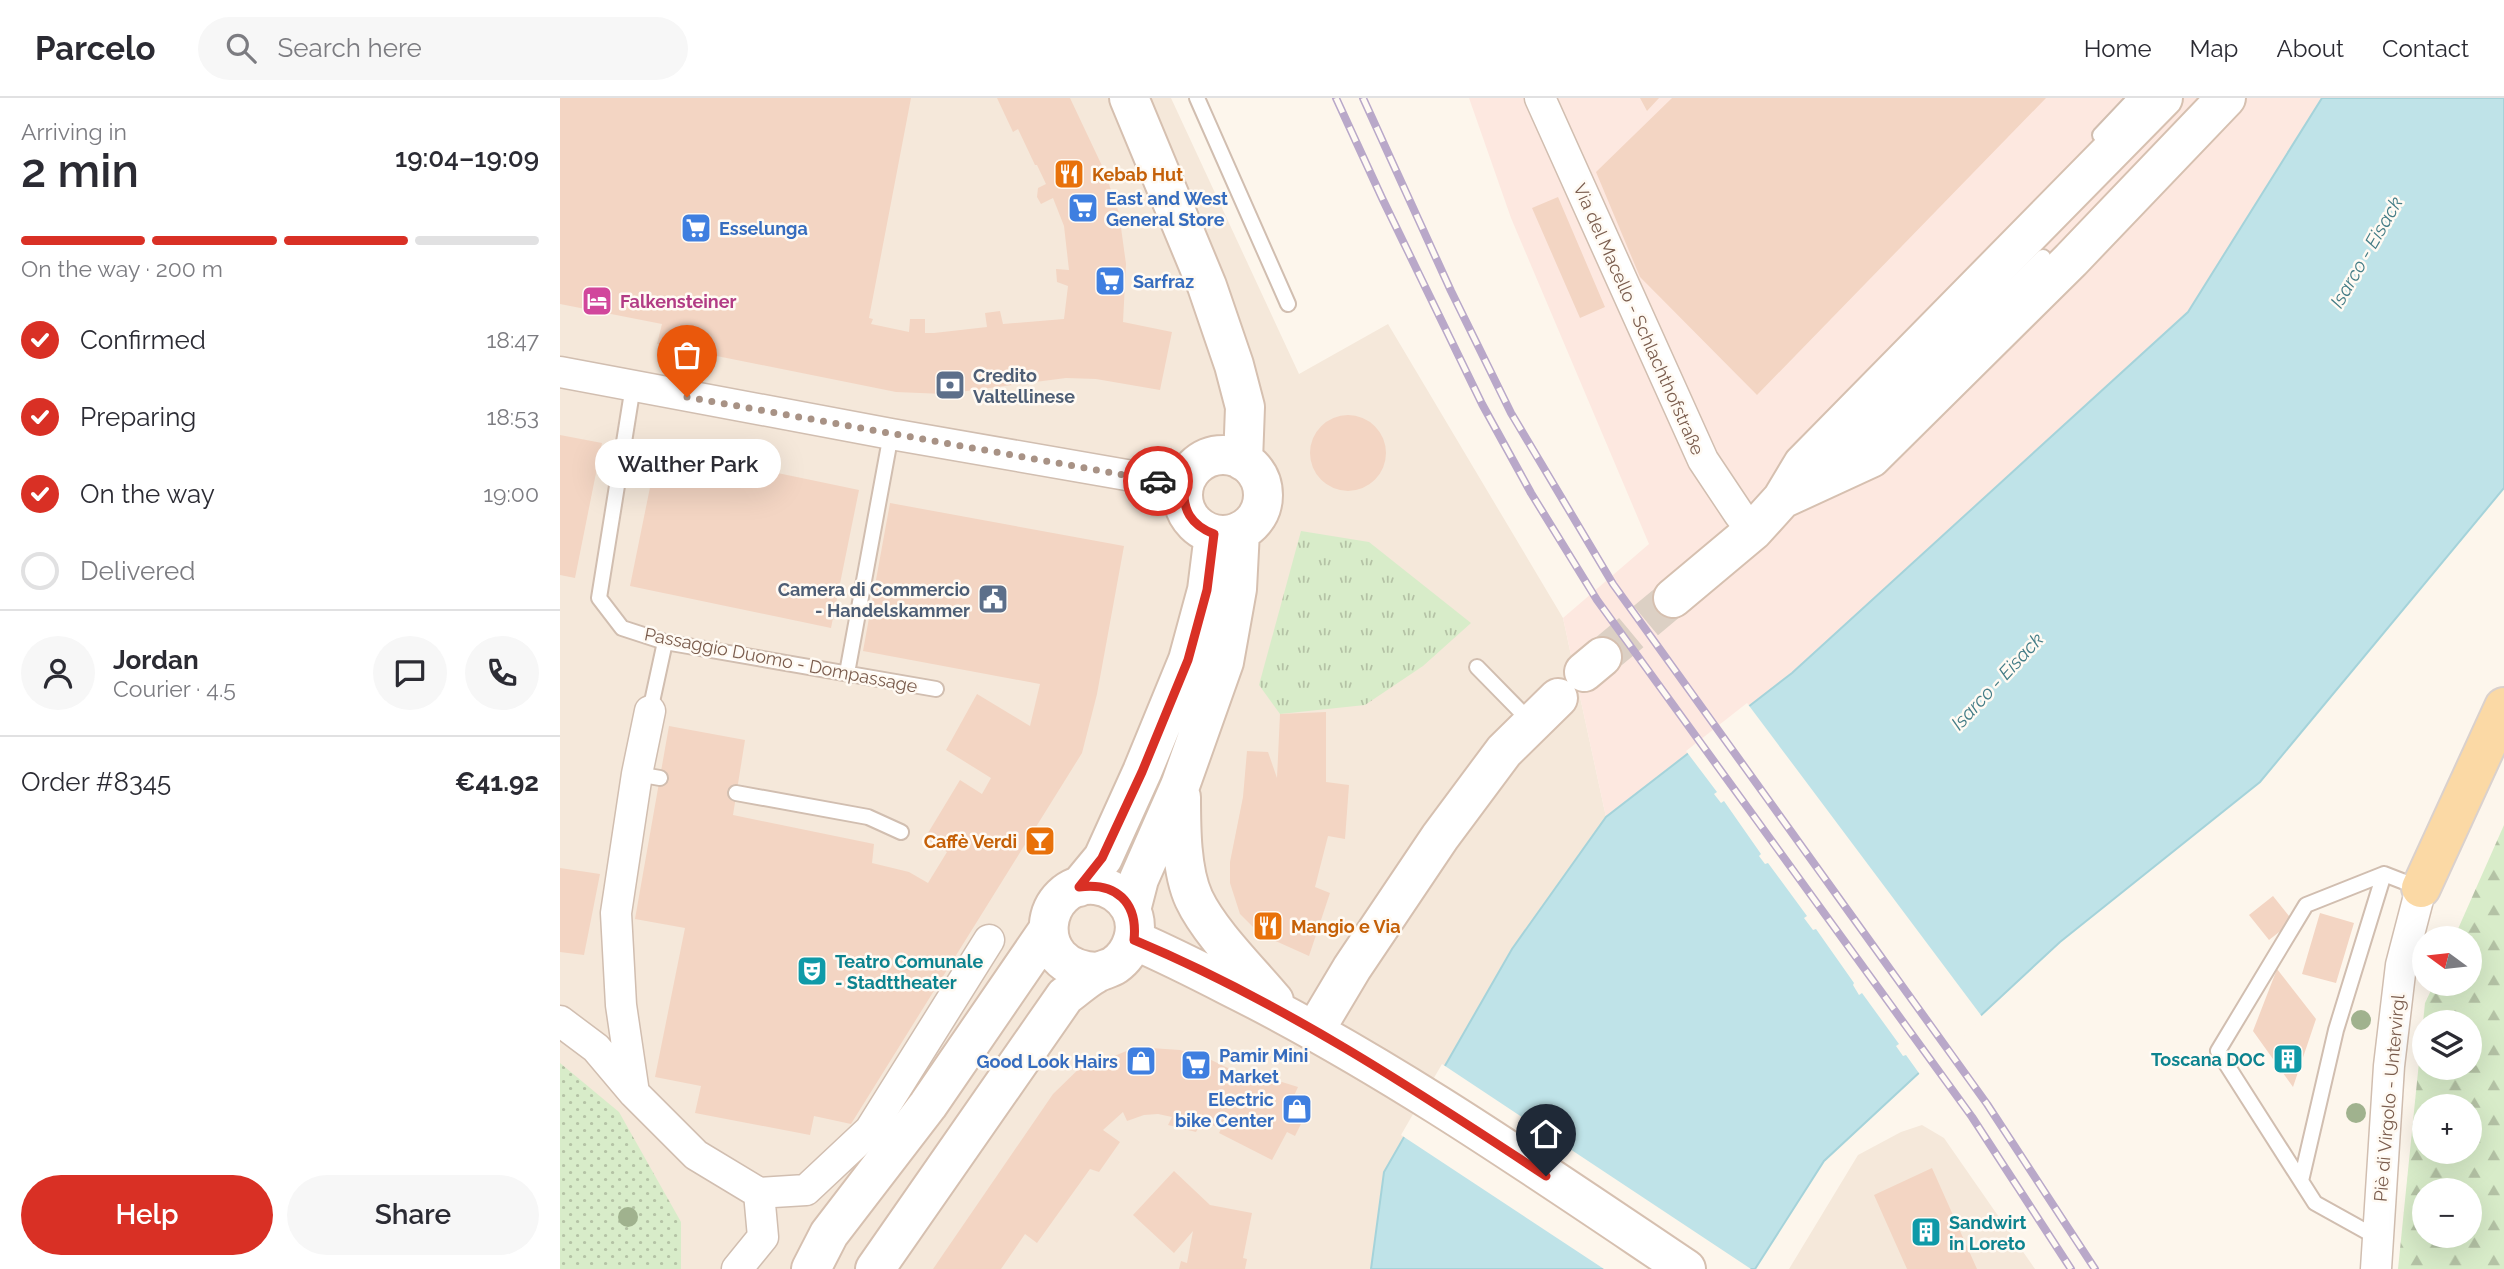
<!DOCTYPE html>
<html lang="en">
<head>
<meta charset="utf-8">
<style>
	:root { --surface:#fff; --page:#f7f7f7; --text:#2b2b33; --muted:#7c7c81; --line:#e1e1e2; --accent:#d93025 }
	body { margin:0; font-family:Raleway,sans-serif; background:var(--page); color:var(--text); height:100vh; display:flex; flex-direction:column; font-size:26px; white-space:nowrap }
	* { box-sizing:border-box; margin:0 }
	p { font-size:23px; color:var(--muted) }
	.icon { flex:none; width:38px; height:38px; fill:none; stroke:currentColor; stroke-width:2; stroke-linecap:round; stroke-linejoin:round }
	.map { position:relative; flex:1; overflow:hidden }
	.panel { display:flex; flex-direction:column; background:var(--surface); width:560px }
	.panel>* { flex:none }
	.needle { width:46px; rotate:285deg }
	.tools { position:absolute; left:1852px; top:828px; display:grid; gap:14px }
	.tools a { display:grid; place-items:center; width:70px; height:70px; border-radius:50%; background:var(--surface); box-shadow:0 7px 28px #0002; font-size:35px }
	.pin { position:absolute; display:grid; place-items:center; width:60px; height:60px; color:#fff; margin:-72px -30px; border-radius:50% 50% 50% 0; rotate:-45deg; box-shadow:0 0 7px #0007 }
	.pin .icon { rotate:45deg }
	.courier { position:absolute; display:grid; place-items:center; width:70px; height:70px; margin:-35px; border:5px solid #d93025; border-radius:50%; background:#fff; color:#222; box-shadow:0 2px 9px #0007 }
	.bubble { position:absolute; height:49px; border-radius:24px; background:var(--surface); box-shadow:0 7px 28px #0002; font-size:23px; font-weight:600; line-height:49px; text-align:center }
	.summary em { font-style:normal; font-weight:600 }
	.summary div { display:flex; flex-direction:column-reverse }
	.summary { display:flex; align-items:center; justify-content:space-between; height:119px; padding:0 21px }
	h1 { font-size:46px; font-weight:600; line-height:52px }
	.bar { display:grid; grid-template-columns:repeat(4,1fr); gap:10px 7px; align-content:center; height:84px; padding:0 21px }
	.bar i { height:9px; border-radius:5px; background:var(--line) }
	.bar .active { background:var(--accent) }
	.bar p { grid-column:span 4 }
	.line { display:flex; align-items:center; gap:18px; padding:0 21px; border-top:2px solid var(--line) }
	.line div { flex:1 }
	.round { display:grid; place-items:center; flex:none; width:74px; height:74px; border-radius:37px; background:var(--page) }
	ol { padding:0 21px; list-style:none }
	li { display:flex; align-items:center; gap:21px; height:77px }
	li p { margin-inline-start:auto }
	li .icon { padding:7px; border-radius:50%; background:var(--accent); color:#fff; stroke-width:4 }
	li:last-child { color:var(--muted) }
	li i { width:38px; height:38px; border:4px solid var(--line); border-radius:50% }
	.action { display:flex; gap:14px; margin-top:auto; padding:14px 21px }
	.action a { flex:1; height:80px; border-radius:42px; background:var(--accent); color:#fff; font-size:28px; font-weight:600; line-height:80px; text-align:center }
	.action a+a { background:var(--page); color:var(--text) }
	header { display:flex; align-items:center; gap:42px; box-sizing:border-box; height:98px; padding:0 35px; background:var(--surface); border-bottom:2px solid var(--line) }
	header strong { font-size:33px }
	nav { display:flex; gap:38px; margin-inline-start:auto; font-size:24px }
	.search { width:490px; height:63px; background:var(--page); display:flex; align-items:center; gap:18px; box-sizing:border-box; padding:0 24px; border-radius:38px; color:var(--muted); font-size:26px }
	main { display:flex; flex:1; min-height:0 }
	.map>svg:first-child { display:block }
</style>
</head>
<body>
<header>
<strong>Parcelo</strong>
<div class="search"><svg class="icon" aria-label="search" viewBox="0 0 24 24"><circle cx="10" cy="10" r="6"/><path d="M15 15l6 6"/></svg>Search here</div>
<nav><a>Home</a><a>Map</a><a>About</a><a>Contact</a></nav>
</header>
<main>
<section class="panel">
<div class="summary"><div><h1>2 min</h1><p>Arriving in</p></div><em>19:04–19:09</em></div>
<div class="bar"><i class="active"></i><i class="active"></i><i class="active"></i><i></i><p>On the way · 200 m</p></div>
<ol>
<li><svg class="icon" aria-label="check" viewBox="0 0 24 24"><path d="M5 12l5 5 9-10"/></svg>Confirmed<p>18:47</p></li>
<li><svg class="icon" aria-label="check" viewBox="0 0 24 24"><path d="M5 12l5 5 9-10"/></svg>Preparing<p>18:53</p></li>
<li><svg class="icon" aria-label="check" viewBox="0 0 24 24"><path d="M5 12l5 5 9-10"/></svg>On the way<p>19:00</p></li>
<li><i></i>Delivered</li>
</ol>
<div class="line" style="height:126px"><a class="round"><svg class="icon" aria-label="person" viewBox="0 0 24 24"><circle cx="12" cy="8" r="4"/><path d="M4 21q1-7 8-7t8 7"/></svg></a><div><b>Jordan</b><p>Courier · 4.5</p></div><a class="round"><svg class="icon" aria-label="chat" viewBox="0 0 24 24"><path d="M4 5h16v11H9l-5 4z"/></svg></a><a class="round"><svg class="icon" aria-label="phone" viewBox="0 0 24 24"><path d="M5 4h4l2 5-3 2q2 4 5 5l2-3 5 2v4C11 20 4 13 5 4z"/></svg></a></div>
<div class="line" style="height:91px"><div>Order #8345</div><b>€41.92</b></div>
<div class="action"><a>Help</a><a>Share</a></div>
</section>
<div class="map">
<svg width="1944" height="1171" viewBox="0 0 1944 1171">
	<defs>
		<pattern id="grass-tufts" width="24" height="20" patternUnits="userSpaceOnUse" patternTransform="scale(1.75)"><rect width="24" height="20" fill="#d8ecc9"/><path d="M3 7l-1-3M5 7V3M7 7l1-3M15 17l-1-3M17 17v-4M19 17l1-3" fill="none" stroke="#b4c2a5"/></pattern>
		<pattern id="forest-firs" width="22" height="20" patternUnits="userSpaceOnUse" patternTransform="scale(1.75)"><rect width="22" height="20" fill="#d8ecc9"/><path d="M5 1l3.5 6h-7zM16 11l3.5 6h-7z" fill="#b4c2a5"/></pattern>
		<pattern id="park-dots" width="8" height="8" patternUnits="userSpaceOnUse" patternTransform="scale(1.75)"><rect width="8" height="8" fill="#d8ecc9"/><path d="M2 2h.1M6 6h.1" fill="none" stroke="#b4c2a5" stroke-width="1.8" stroke-linecap="round"/></pattern>
	</defs>
	<rect width="100%" height="100%" fill="#fdf6ec"/>
	<path fill="#f5e8da" d="M0,0H611L739,276L828,226L1003,520L1046,719L952,851L824,1074L811,1171H0Z
		M1362,1027L1384,1040L1475,1171H1229L1298,1057L1341,1034Z"/>
	<path fill="#fde8e0" d="M909,0H1762L1628,214L1232,575L1046,719L1003,520L1089,446L951,120Z"/>
	<path fill="url(#grass-tufts)" d="M741,433L809,444L911,525L863,568L805,607L720,616L699,587Z"/>
	<path fill="url(#forest-firs)" fill-rule="evenodd" d="M1944,727V1171H1838L1865,905L1874,886H1909V840H1894ZM1864,924H1909V970H1864ZM1864,1008H1909V1054H1864ZM1864,1092H1909V1138H1864Z"/>
	<path fill="url(#park-dots)" d="M0,965L59,1014L121,1124V1171H0Z"/>
	<path fill="#bfe3e8" stroke="#a5d3da" stroke-width="2" d="M1762,0H1944V390L1700,684L1500,844L1264,1063L1195,1171H811L824,1074L952,851L1046,719L1232,575L1628,214Z"/>
	<path fill="#fdf6ec" d="M1187,605L1423,920L1361,978L1346,957L1343,958L1336,948L1339,946L1302,895L1299,897L1293,887L1294,885L1256,831L1253,832L1244,820L1247,818L1208,765L1205,766L1199,758L1201,756L1164,703L1161,705L1154,696L1157,694L1126,653Z
		M882,966L1191,1171H1044L841,1037Z"/>
	<path fill="#f3d5c3" d="M0,0H351L309,220L313,221L311,226L349,234L350,221H365V235H374L427,229L425,215L440,213L443,226L504,221L508,188L497,184L496,171L509,172L504,128L493,100L481,106L477,99L478,90L486,86L477,67H475L458,31L453,34L437,0H510L544,72L559,115L566,166L563,224L612,234L600,292L536,281L506,280L384,296L336,294L97,246L102,226L0,206Z
		M1080,0H1099L1087,13Z
		M1112,0H1486L1197,297L1080,179L1036,74Z
		M998,99L1045,209L1020,220L972,110Z
		M750 355a38 38 0 1 1 76 0a38 38 0 1 1-76 0Z
		M0,337L42,345L15,480L0,477Z
		M98,350L299,392L271,530L70,488Z
		M330,405L564,448L537,596L522,655L291,1026L254,1018L250,1037L135,1015L141,988L95,979L125,830L75,821L109,628L185,642L173,717L314,746L312,765L349,774L368,785L387,754L365,740L400,682L422,696L431,680L386,652L417,596L470,628L480,586L303,553Z
		M766,614V684L789,687L785,741L768,738L755,789L770,795L749,858L700,836L680,816L670,785V764L683,699L687,653L708,654L717,680L720,616Z
		M0,770L40,776L24,857L0,854Z
		M1713,798L1733,823L1709,842L1689,817Z
		M1760,815L1794,825L1776,885L1742,876Z
		M1717,871L1756,921L1733,989L1693,933Z
		M576,949L620,952L645,959L701,986L703,978L738,989L732,1002L749,1010L735,1038L727,1034L712,1062L659,1035L661,1031L642,1023L636,1034L608,1027L612,1019L598,1016L584,1017L567,1023L563,1014L543,1032L560,1044L539,1074L530,1071L477,1145L465,1136L441,1171H373L493,996L531,959L535,966Z
		M1372,1070L1417,1171H1347L1314,1097Z
		M614,1073L650,1107L692,1115L683,1160L687,1161L685,1171H619L621,1163L627,1165L633,1133L614,1155L573,1117Z"/>
	<g fill="none" stroke-linecap="round" stroke-linejoin="round">
		<path stroke="#dcd0c4" stroke-width="38" stroke-dasharray="38 19" stroke-linecap="butt" d="M1042,559L1113,500"/>
		<g stroke="#d1beb0" stroke-width="18">
			<path id="lane" d="M637,0L728,206
				M1540,37L1575,0
				M73,288L39,500L62,530L105,544L376,591
				M1280,359L1483,159
				M917,569L971,624
				M287,575L331,336
				M90,613L105,544
				M77,676L100,680
				M176,695L308,719L341,734
				M1741,1083L1776,932L1824,776
				M1818,1140L1755,1105L1658,953L1746,807L1824,776L1860,790"/>
		</g>
		<g stroke="#d1beb0" stroke-width="33">
			<path id="street" d="M980,0L1143,362L1179,416L1193,433
				M0,274L331,336L624,387
				M0,923L36,950L74,995L136,1057L199,1095
				M74,995L61,907L56,815L77,676L90,613
				M199,1095L246,1092L310,1032L429,842
				M177,1171L203,1139L199,1095
				M1816,1171L1829,968L1841,867L1861,790"/>
		</g>
		<g stroke="#d6c0b0" stroke-width="42">
			<path id="secondary" d="M569,0L647,188L674,267L685,309L683,363
				M623 397a40 40 0 1 1 80 0a40 40 0 1 1-80 0Z
				M1222,401L1311,360L1511,162L1666,0
				M1113,500L1193,433L1222,401L1243,366L1603,0
				M1024,574L1042,559
				M621,699C621,729 621,773 634,801C650,835 689,873 714,903
				M519,789L543,760L582,674L628,562L647,492L654,436
				M571,812L579,781L620,688L664,564L677,491L680,433
				M574,842C606,856 638,872 669,888C829,968 977,1071 1126,1171
				M755,932L792,870L880,739L944,653L998,600
				M251,1171L269,1136L368,1007L488,832
				M315,1171L505,898C515,891 524,882 535,876C541,872 549,871 555,867C572,855 581,830 570,810C563,798 550,789 535,787C480,782 466,871 537,874"/>
		</g>
		<g stroke="#dad1cd" stroke-width="42">
			<path id="primary" d="M1861,790L1944,609"/>
		</g>
		<use href="#lane" stroke="#fff" stroke-width="14"/>
		<use href="#street" stroke="#fff" stroke-width="30"/>
		<use href="#secondary" stroke="#fff" stroke-width="38"/>
		<use href="#primary" stroke="#fbd9a5" stroke-width="38"/>
		<g stroke="#b9a8c9" stroke-width="8">
			<path id="rail" d="M776,0L822,100L922,306L971,395L1037,502L1412,1019L1511,1171
				M803,0L891,193L951,315L1053,486L1427,1006L1535,1171"/>
		</g>
		<use href="#rail" stroke="#fffaf3" stroke-width="5" stroke-dasharray="16" stroke-linecap="butt"/>
	</g>
	<g fill="#a0b28e">
		<circle cx="1801" cy="922" r="10"/>
		<circle cx="1796" cy="1015" r="10"/>
		<circle cx="68" cy="1119" r="10"/>
	</g>
	<g fill="none" stroke-linecap="round" stroke-linejoin="round">
		<path stroke="#a89285" stroke-width="7" stroke-dasharray="0 12.6" d="M127,299L598,383"/>
		<path stroke="#d93025" stroke-width="9" d="M598,383L624,387C622,412 631,427 654,436L647,492L628,562L582,674L542,760L519,789C556,784 578,804 574,842C720,903 854,991 986,1078"/>
	</g>
	<defs>
		<g id="restaurant-square" transform="scale(1.575)"><rect x="-9" y="-9" width="18" height="18" rx="4" fill="#e8710a" stroke="#fffaf3"/><path d="M-5-6h1v4h1v-4h1v4h1v-4h1v5L-1.5 .5V6h-2V.5L-5-1ZM5-6V6H3V1.5H1.5Q1.5-4 5-6Z" fill="#fff"/></g>
		<g id="supermarket-square" transform="scale(1.575)"><rect x="-9" y="-9" width="18" height="18" rx="4" fill="#3f7fe0" stroke="#fffaf3"/><path d="M-6-5.5h2.5l.6 2H6L4.5 2H-2.5L-4.4-4H-6ZM-1.5 3.2a1.3 1.3 0 1 0 .1 0ZM3 3.2a1.3 1.3 0 1 0 .1 0Z" fill="#fff"/></g>
		<g id="hotel-square" transform="scale(1.575)"><rect x="-9" y="-9" width="18" height="18" rx="4" fill="#d1479c" stroke="#fffaf3"/><path d="M-6-4.5h1.5V1H6V5H4.5V3h-9V5H-6ZM-4 0a1.8 1.8 0 1 1 3.6 0ZM.5 0V-2.5h3Q6-2.5 6 0Z" fill="#fff"/></g>
		<g id="bank-square" transform="scale(1.575)"><rect x="-9" y="-9" width="18" height="18" rx="4" fill="#5c6f8a" stroke="#fffaf3"/><path d="M-6-4H6V4H-6ZM0-2.3a2.3 2.3 0 1 0 0 4.6a2.3 2.3 0 1 0 0-4.6Z" fill="#fff"/></g>
		<g id="civic-square" transform="scale(1.575)"><rect x="-9" y="-9" width="18" height="18" rx="4" fill="#5c6f8a" stroke="#fffaf3"/><path d="M-.6-6.5H3V-4.5H.6V-3L4-1V1h2V6H-6V1h2V-1L-.6-3ZM-1.2 2.5V6h2.4V2.5Z" fill="#fff"/></g>
		<g id="bar-square" transform="scale(1.575)"><rect x="-9" y="-9" width="18" height="18" rx="4" fill="#e8710a" stroke="#fffaf3"/><path d="M-6-5H6L.8 .8V4.5H3.5V6h-7V4.5H-.8V.8Z" fill="#fff"/></g>
		<g id="theatre-square" transform="scale(1.575)"><rect x="-9" y="-9" width="18" height="18" rx="4" fill="#0f9aa8" stroke="#fffaf3"/><path d="M-5-5.5Q0-4 5-5.5V0Q5 5 0 6Q-5 5-5 0ZM-3.3-2.5H-1v1.5H-3.3ZM1-2.5H3.3v1.5H1ZM-2.8 1Q0 5.5 2.8 1Z" fill="#fff"/></g>
		<g id="building-square" transform="scale(1.575)"><rect x="-9" y="-9" width="18" height="18" rx="4" fill="#0f9aa8" stroke="#fffaf3"/><path d="M-4-6H4V6H1V3H-1V6H-4ZM-2.5-4.3h1.7v1.8h-1.7ZM.8-4.3h1.7v1.8H.8ZM-2.5-1h1.7V.8h-1.7ZM.8-1h1.7V.8H.8Z" fill="#fff"/></g>
		<g id="shop-square" transform="scale(1.575)"><rect x="-9" y="-9" width="18" height="18" rx="4" fill="#3f7fe0" stroke="#fffaf3"/><path d="M-5-2.5h2.3a2.7 3.5 0 0 1 5.4 0H5L5.5 6h-11ZM-1.5-2.5h3a1.5 2.3 0 0 0-3 0Z" fill="#fff"/></g>
	</defs>
	<g fill-rule="evenodd">
		<use href="#restaurant-square" x="509" y="76"/>
		<use href="#supermarket-square" x="523" y="110"/>
		<use href="#supermarket-square" x="136" y="130"/>
		<use href="#supermarket-square" x="550" y="183"/>
		<use href="#hotel-square" x="37" y="203"/>
		<use href="#bank-square" x="390" y="287"/>
		<use href="#civic-square" x="433" y="501"/>
		<use href="#bar-square" x="480" y="743"/>
		<use href="#restaurant-square" x="708" y="828"/>
		<use href="#theatre-square" x="252" y="873"/>
		<use href="#building-square" x="1728" y="961"/>
		<use href="#shop-square" x="581" y="963"/>
		<use href="#supermarket-square" x="636" y="967"/>
		<use href="#shop-square" x="737" y="1011"/>
		<use href="#building-square" x="1366" y="1134"/>
	</g>
	<g text-anchor="middle" dominant-baseline="central" stroke-width="5" stroke-linejoin="round" paint-order="stroke">
		<g font-size="18" font-weight="bold" fill="#c56008" stroke="#fffaf3" text-anchor="start">
			<text x="532" y="76">Kebab Hut</text>
			<text x="457" y="743" text-anchor="end">Caffè Verdi</text>
			<text x="731" y="828">Mangio e Via</text>
		</g>
		<g font-size="18" font-weight="bold" fill="#366cbe" stroke="#fffaf3" text-anchor="start">
			<text x="546" y="100">East and West<tspan x="546" dy="21">General Store</tspan></text>
			<text x="159" y="130">Esselunga</text>
			<text x="573" y="183">Sarfraz</text>
			<text x="659" y="957">Pamir Mini<tspan x="659" dy="21">Market</tspan></text>
			<text x="558" y="963" text-anchor="end">Good Look Hairs</text>
			<text x="714" y="1001" text-anchor="end">Electric<tspan x="714" dy="21">bike Center</tspan></text>
		</g>
		<g font-size="18" font-weight="bold" fill="#b23c85" stroke="#fffaf3" text-anchor="start">
			<text x="60" y="203">Falkensteiner</text>
		</g>
		<g font-size="18" fill="#7a5c4d" stroke="#fffaf3">
			<text transform="translate(1079 221) rotate(66)">Via del Macello - Schlachthofstraße</text>
			<text transform="translate(221 562) rotate(11)">Passaggio Duomo - Dompassage</text>
			<text transform="translate(1829 1000) rotate(-85)">Piè di Virgolo - Untervirgl</text>
		</g>
		<g font-size="18" font-weight="bold" fill="#4e5e75" stroke="#fffaf3" text-anchor="start">
			<text x="413" y="277">Credito<tspan x="413" dy="21">Valtellinese</tspan></text>
			<text x="410" y="491" text-anchor="end">Camera di Commercio<tspan x="410" dy="21">- Handelskammer</tspan></text>
		</g>
		<g font-size="18" font-weight="bold" fill="#0d838f" stroke="#fffaf3" text-anchor="start">
			<text x="275" y="863">Teatro Comunale<tspan x="275" dy="21">- Stadttheater</tspan></text>
			<text x="1705" y="961" text-anchor="end">Toscana DOC</text>
			<text x="1389" y="1124">Sandwirt<tspan x="1389" dy="21">in Loreto</tspan></text>
		</g>
		<g font-size="19" font-style="italic" fill="#437c86" stroke="#fffaf3">
			<text transform="translate(1806 154) rotate(-60)">Isarco - Eisack</text>
			<text transform="translate(1437 583) rotate(-47)">Isarco - Eisack</text>
		</g>
	</g>
</svg>
<div class="tools">
<a><svg class="needle" viewBox="-14 -14 28 28"><path d="M0-13l5 13h-10z" fill="#e53935"/><path d="M0 13l5-13h-10z" fill="#7c7c81"/></svg></a>
<a><svg class="icon" aria-label="layers" viewBox="0 0 24 24"><path d="M12 4l9 5-9 5-9-5zM3 14l9 5 9-5"/></svg></a>
<a>+</a>
<a>−</a>
</div>
<div class="pin" style="left:127px;top:299px;background:#ea580c"><svg class="icon" aria-label="bag" viewBox="0 0 24 24"><path d="M5 8h14l-1 12H6zM9 8a3 3 0 0 1 6 0"/></svg></div>
<div class="pin" style="left:986px;top:1078px;background:#1f2937"><svg class="icon" aria-label="home" viewBox="0 0 24 24"><path d="M3 11l9-7 9 7M6 9v11h12V9"/></svg></div>
<div class="courier" style="left:598px;top:383px"><svg class="icon" aria-label="car" viewBox="0 0 24 24"><path d="M5 17H2v-5l4-1 3-4h7l3 4 3 1v5h-3M9 17h6M6 11h13"/><circle cx="7" cy="17" r="2"/><circle cx="17" cy="17" r="2"/></svg></div>
<div class="bubble" style="left:35px;top:341px;width:186px">Walther Park</div>
</div>
</main>
</body>
</html>
